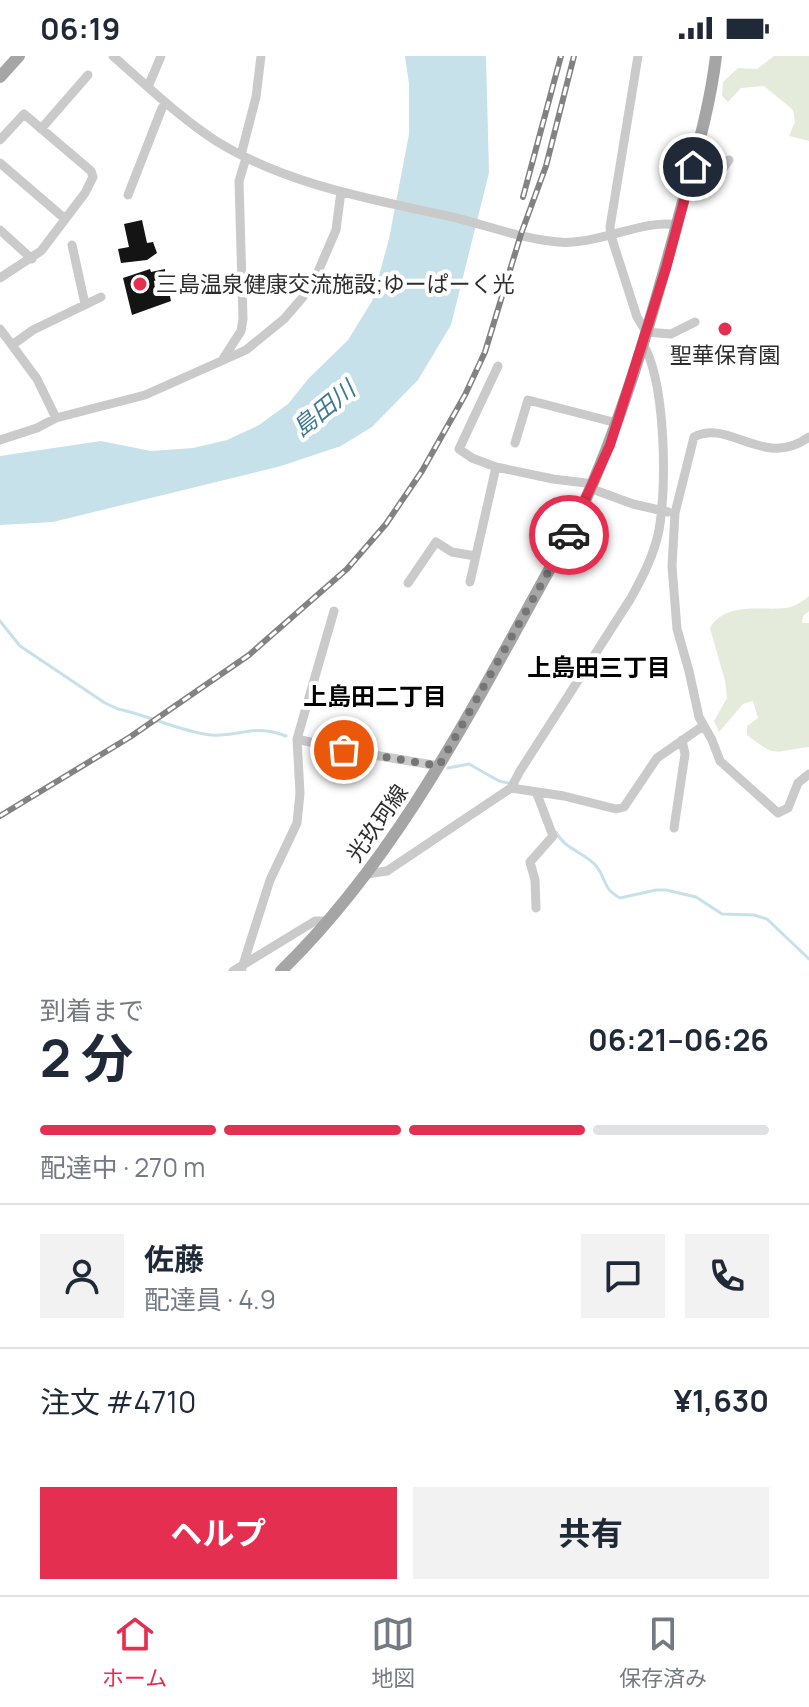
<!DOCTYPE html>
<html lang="ja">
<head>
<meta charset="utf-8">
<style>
	:root { --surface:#fff; --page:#f2f2f3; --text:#1f2937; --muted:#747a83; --line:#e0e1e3; --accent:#e52f51 }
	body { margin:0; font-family:Manrope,"Noto Sans JP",sans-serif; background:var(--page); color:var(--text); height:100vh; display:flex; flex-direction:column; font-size:30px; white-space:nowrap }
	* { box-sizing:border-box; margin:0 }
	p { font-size:26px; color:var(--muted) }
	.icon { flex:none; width:44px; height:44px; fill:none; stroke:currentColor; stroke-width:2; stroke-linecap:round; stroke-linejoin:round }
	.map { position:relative; height:915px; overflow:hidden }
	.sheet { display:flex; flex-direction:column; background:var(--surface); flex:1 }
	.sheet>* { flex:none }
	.pin { position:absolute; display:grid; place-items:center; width:68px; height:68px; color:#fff; margin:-34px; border:4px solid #fff; border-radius:50%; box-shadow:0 2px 8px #0007 }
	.courier { position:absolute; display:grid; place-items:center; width:80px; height:80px; margin:-40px; border:6px solid #e52f51; border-radius:50%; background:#fff; color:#222; box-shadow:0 2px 10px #0007 }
	.head em { font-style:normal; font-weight:700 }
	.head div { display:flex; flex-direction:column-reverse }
	.head { display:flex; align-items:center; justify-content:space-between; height:136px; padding:0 40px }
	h1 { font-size:52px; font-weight:700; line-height:60px }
	.bar { display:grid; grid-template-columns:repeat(4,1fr); gap:12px 8px; align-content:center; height:96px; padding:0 40px }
	.bar i { height:10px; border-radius:6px; background:var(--line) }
	.bar .current { background:var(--accent) }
	.bar p { grid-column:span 4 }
	.line { display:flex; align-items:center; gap:20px; padding:0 40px; border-top:2px solid var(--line) }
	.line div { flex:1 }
	.round { display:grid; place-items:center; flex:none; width:84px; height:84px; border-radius:0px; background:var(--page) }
	.primary-button { display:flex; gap:16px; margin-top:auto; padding:16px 40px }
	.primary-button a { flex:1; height:92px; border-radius:0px; background:var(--accent); color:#fff; font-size:32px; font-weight:700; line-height:92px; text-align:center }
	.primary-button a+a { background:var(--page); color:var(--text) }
	.status { display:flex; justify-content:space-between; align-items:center; height:56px; padding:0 40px; background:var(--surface); direction:ltr }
	.status svg { height:22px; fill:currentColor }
	.tab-bar { display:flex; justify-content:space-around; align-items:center; height:112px; border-top:2px solid var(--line); background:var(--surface); font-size:22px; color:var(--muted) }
	.tab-bar a { display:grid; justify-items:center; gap:4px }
	.tab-bar .current { color:var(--accent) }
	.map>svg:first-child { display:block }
</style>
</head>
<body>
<div class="status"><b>06:19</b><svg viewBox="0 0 49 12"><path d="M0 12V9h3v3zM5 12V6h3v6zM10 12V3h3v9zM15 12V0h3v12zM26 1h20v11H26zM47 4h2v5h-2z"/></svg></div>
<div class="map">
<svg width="809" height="915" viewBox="0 0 809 915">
	<rect width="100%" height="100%" fill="#fff"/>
	<path fill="#e5ebdb" d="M774,0H809V85L789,80L795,66L793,54L764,30L741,32L728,46L722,40L723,26L738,12L757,13Z
		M809,540V555L803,560L802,567H809V691C773,695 778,703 747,679V670L758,662L753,645L743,648L719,676L714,665L727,642L725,625L710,572C725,545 763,555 786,552C795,550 802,546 809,540Z"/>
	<path fill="#c7e1eb" d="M405,0H486L489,117L451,269L418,324L372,371L341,390L281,410L53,466L0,469V400L101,385L151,395L193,392L227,384L259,369L288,348L309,322L348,284L372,245L389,183L409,78V28Z"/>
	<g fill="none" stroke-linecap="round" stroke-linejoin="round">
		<path stroke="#c7e1eb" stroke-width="3" d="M0,565L20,590L105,647L118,653C148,659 181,676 211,679C240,681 254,667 286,680
			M448,712L469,708L499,725L512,728
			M556,776C565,794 585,796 597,811C607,824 602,832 620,842L656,834H666L696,841L722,858L754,859L767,863L809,903"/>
	</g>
	<path fill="#141414" d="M142,164L147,187L153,186L157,197L147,204L121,207L118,193L129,191L124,168Z
		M150,213L151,216L165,213V220L154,225L156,240L169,236L171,245L132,259L123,222Z"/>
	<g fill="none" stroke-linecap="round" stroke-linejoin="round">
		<path stroke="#cacaca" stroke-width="9" d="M113,0C146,29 179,61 216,85C287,129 371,143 452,161C486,169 522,183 558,186C596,190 646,162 677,169
			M638,0L610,171L611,180L637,261L646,276L671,278L695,266
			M148,31L161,0
			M41,73L88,19
			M0,84L24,58L91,115L93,121L85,137L41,195L0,222
			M241,99L256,41L261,0
			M0,107L64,162
			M693,111L718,119L729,104
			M128,139L162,52L166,47
			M0,174L32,203
			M72,189L85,248
			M0,273L37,323L56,362
			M12,289L33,274L101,241
			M223,303L241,275L243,263L239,125L246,102
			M498,310L459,393L472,402L496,411L553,423L594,428
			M809,381C764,414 729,362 694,381L675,457L672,510L677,573L689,615L699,661L712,684L720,705L778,757L788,752L798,727L809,718
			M0,384L37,372L56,362L145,339L246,294L284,263L303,241L317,218L336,174L341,136
			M515,387L528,344L617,367
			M592,433L633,448L668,456
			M470,526L496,411
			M408,527L436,486L452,496L475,500
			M334,555L297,683L344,694L439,710
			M511,732L520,715L631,542C643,520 654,499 659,474C667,430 666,325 642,286
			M674,772L685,698L682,684
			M367,818L387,815L511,732L564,740L616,753L624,751L657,702L703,670
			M536,852L535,824L530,806L553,780L537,738
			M233,915L315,865H328
			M241,915L270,824L297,767L300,737L297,683"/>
		<path stroke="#a5a5a5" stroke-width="12" d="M0,21L19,0
			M281,915C408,791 484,628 571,475C618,379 648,275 676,172C691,114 709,59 716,0"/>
		<g stroke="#828282" stroke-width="6">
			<path id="rail" d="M523,141L561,0
				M0,760L130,681L249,599L347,513L386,468L422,415L465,339L485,296L521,178L546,110L574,0"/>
		</g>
		<use href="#rail" stroke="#fff" stroke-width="3" stroke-dasharray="9" stroke-linecap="butt"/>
	</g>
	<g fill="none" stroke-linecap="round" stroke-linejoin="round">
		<path stroke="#767676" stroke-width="8" stroke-dasharray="0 14.4" d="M344,694L439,710L569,479"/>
		<path stroke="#e52f51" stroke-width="10" d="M569,479L610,389L666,212L693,111"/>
	</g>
	<g fill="#e52f51" stroke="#fff" stroke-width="3">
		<circle cx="140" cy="228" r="8"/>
		<circle cx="725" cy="273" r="8"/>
	</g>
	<g text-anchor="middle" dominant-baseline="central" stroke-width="8" stroke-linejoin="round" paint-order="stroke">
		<g font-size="22" fill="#2d2d2d" stroke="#fff" text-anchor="start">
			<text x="156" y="228">三島温泉健康交流施設;ゆーぱーく光</text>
			<text x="725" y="299" text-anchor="middle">聖華保育園</text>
		</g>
		<g font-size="22" fill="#2d2d2d" stroke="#fff">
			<text transform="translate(377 767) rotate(-55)">光玖珂線</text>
		</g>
		<g font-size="24" font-style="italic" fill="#3c788f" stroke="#fff">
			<text transform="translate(323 352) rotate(-39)">島田川</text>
		</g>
		<g font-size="24" font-weight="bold" fill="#000" stroke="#fff">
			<text x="599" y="610">上島田三丁目</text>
			<text x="375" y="639">上島田二丁目</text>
		</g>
	</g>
</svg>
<div class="pin" style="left:344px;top:694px;background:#ea580c"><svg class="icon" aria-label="bag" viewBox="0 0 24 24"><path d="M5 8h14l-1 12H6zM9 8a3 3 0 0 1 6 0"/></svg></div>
<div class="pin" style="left:693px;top:111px;background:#1f2937"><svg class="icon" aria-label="home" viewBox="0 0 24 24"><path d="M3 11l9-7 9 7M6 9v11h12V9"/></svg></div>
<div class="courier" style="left:569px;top:479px"><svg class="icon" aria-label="car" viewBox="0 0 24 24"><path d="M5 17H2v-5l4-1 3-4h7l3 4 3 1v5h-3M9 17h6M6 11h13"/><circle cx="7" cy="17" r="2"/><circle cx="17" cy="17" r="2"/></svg></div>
</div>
<section class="sheet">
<div class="head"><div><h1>2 分</h1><p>到着まで</p></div><em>06:21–06:26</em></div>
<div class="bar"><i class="current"></i><i class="current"></i><i class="current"></i><i></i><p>配達中 · 270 m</p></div>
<div class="line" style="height:144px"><a class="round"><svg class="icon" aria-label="person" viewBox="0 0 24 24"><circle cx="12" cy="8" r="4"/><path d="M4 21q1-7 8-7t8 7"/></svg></a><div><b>佐藤</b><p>配達員 · 4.9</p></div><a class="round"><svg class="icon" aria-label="chat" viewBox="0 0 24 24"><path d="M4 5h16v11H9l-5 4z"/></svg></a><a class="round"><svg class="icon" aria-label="phone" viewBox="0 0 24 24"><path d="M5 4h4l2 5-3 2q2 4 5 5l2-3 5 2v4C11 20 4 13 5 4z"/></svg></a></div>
<div class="line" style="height:104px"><div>注文 #4710</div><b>¥1,630</b></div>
<div class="primary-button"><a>ヘルプ</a><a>共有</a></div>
</section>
<nav class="tab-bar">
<a class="current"><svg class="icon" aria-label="home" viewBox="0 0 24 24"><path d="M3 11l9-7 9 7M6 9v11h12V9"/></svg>ホーム</a>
<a><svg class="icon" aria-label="map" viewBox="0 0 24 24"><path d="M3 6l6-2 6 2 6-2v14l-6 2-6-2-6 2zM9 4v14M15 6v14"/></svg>地図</a>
<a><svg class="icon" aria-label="saved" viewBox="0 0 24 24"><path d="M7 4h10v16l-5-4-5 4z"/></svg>保存済み</a>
</nav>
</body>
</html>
